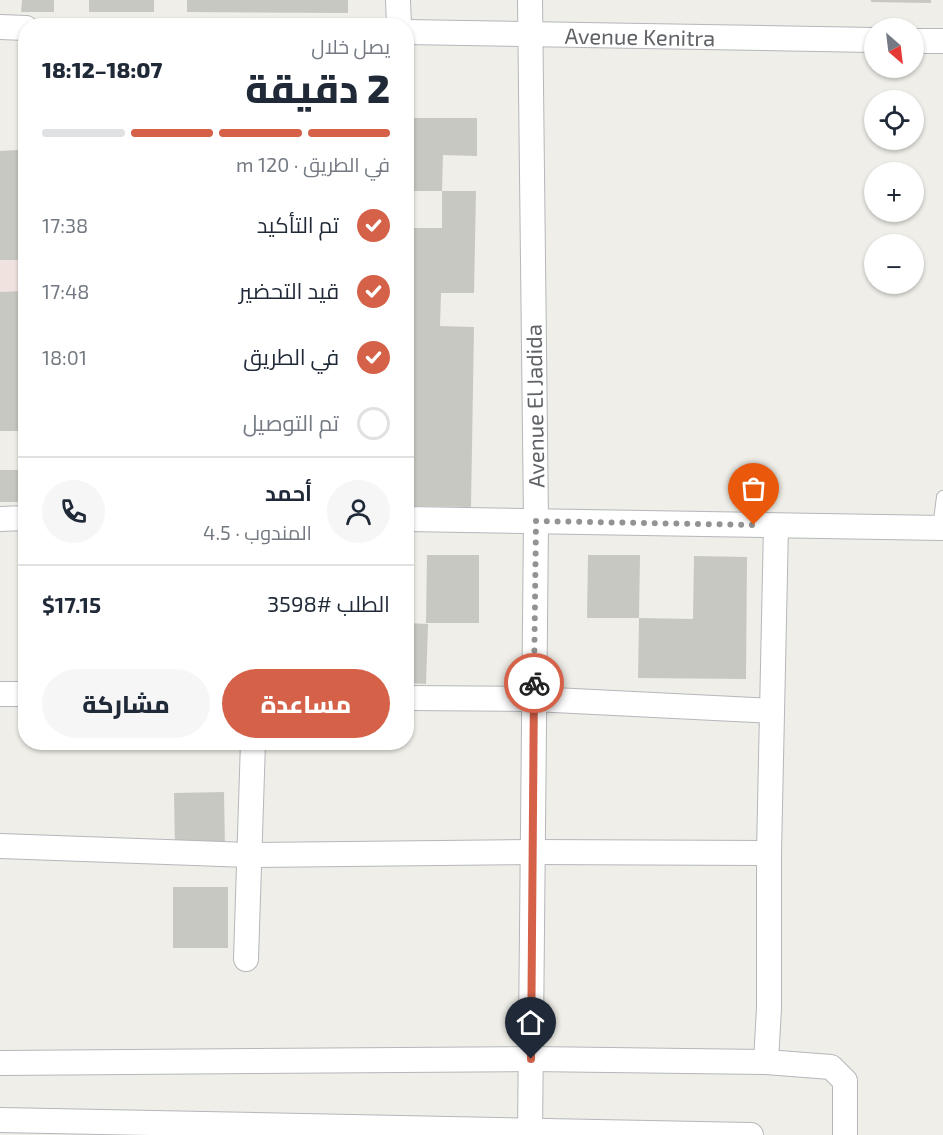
<!DOCTYPE html>
<html lang="ar">
<head>
<meta charset="utf-8">
<style>
	:root { --surface:#fff; --page:#f6f6f7; --text:#1f2937; --muted:#747a83; --line:#e0e1e3; --accent:#d56149 }
	body { margin:0; font-family:"Exo 2",Cairo,sans-serif; background:var(--page); color:var(--text); direction:rtl; height:100vh; display:flex; flex-direction:column; font-size:22px; white-space:nowrap }
	* { box-sizing:border-box; margin:0 }
	p { font-size:20px; color:var(--muted) }
	.icon { flex:none; width:33px; height:33px; fill:none; stroke:currentColor; stroke-width:2; stroke-linecap:round; stroke-linejoin:round }
	.map { position:relative; flex:1; overflow:hidden; direction:ltr }
	.sheet { position:absolute; left:18px; top:18px; width:396px; height:732px; display:flex; flex-direction:column; background:var(--surface); border-radius:24px; box-shadow:0 2px 4px #0004; direction:rtl }
	.sheet>* { flex:none }
	.needle { width:39px; rotate:152deg }
	.controls { position:absolute; left:864px; top:18px; display:grid; gap:12px }
	.controls a { display:grid; place-items:center; width:60px; height:60px; border-radius:50%; background:var(--surface); box-shadow:0 2px 4px #0004; font-size:30px }
	.pin { position:absolute; display:grid; place-items:center; width:51px; height:51px; color:#fff; margin:-62px -26px; border-radius:50% 50% 50% 0; rotate:-45deg; box-shadow:0 0 6px #0007 }
	.pin .icon { rotate:45deg }
	.courier { position:absolute; display:grid; place-items:center; width:60px; height:60px; margin:-30px; border:4px solid #d56149; border-radius:50%; background:#fff; color:#222; box-shadow:0 2px 8px #0007 }
	.headline em { font-style:normal; font-weight:800 }
	.headline div { display:flex; flex-direction:column-reverse }
	.headline { display:flex; align-items:center; justify-content:space-between; height:102px; padding:0 24px }
	h1 { font-size:39px; font-weight:800; line-height:45px }
	.bar { display:grid; grid-template-columns:repeat(4,1fr); gap:9px 6px; align-content:center; height:72px; padding:0 24px }
	.bar i { height:8px; border-radius:4px; background:var(--line) }
	.bar .on { background:var(--accent) }
	.bar p { grid-column:span 4 }
	.line { display:flex; align-items:center; gap:15px; padding:0 24px; border-top:2px solid var(--line) }
	.line div { flex:1 }
	.round { display:grid; place-items:center; flex:none; width:63px; height:63px; border-radius:32px; background:var(--page) }
	ol { padding:0 24px; list-style:none }
	li { display:flex; align-items:center; gap:18px; height:66px }
	li p { margin-inline-start:auto }
	li .icon { padding:6px; border-radius:50%; background:var(--accent); color:#fff; stroke-width:4 }
	li:last-child { color:var(--muted) }
	li i { width:33px; height:33px; border:3px solid var(--line); border-radius:50% }
	.cta { display:flex; gap:12px; margin-top:auto; padding:12px 24px }
	.cta a { flex:1; height:69px; border-radius:36px; background:var(--accent); color:#fff; font-size:24px; font-weight:800; line-height:69px; text-align:center }
	.cta a+a { background:var(--page); color:var(--text) }
	.map>svg:first-child { display:block }
</style>
</head>
<body>
<div class="map">
<svg width="943" height="1135" viewBox="0 0 943 1135">
	<rect width="100%" height="100%" fill="#efeee8"/>
	<path fill="#f0e3df" d="M0,260H18V292H0Z"/>
	<path fill="#c8c8c2" d="M22,0H54V12H21Z
		M89,0H154V12H89Z
		M187,0H348V13L187,12Z
		M871,0H931V3L871,2Z
		M18,117H26V189H18V226L26,227V260H0V151L18,150Z
		M406,118H477V156L443,155L442,191H406Z
		M442,191H476L474,293H441L440,326L474,327L471,507L406,506V228H442Z
		M26,291V325H18V364H26V431H0V292Z
		M0,470H26V502H0Z
		M427,555H479V623H426Z
		M588,555H640L639,618H587Z
		M694,556L747,557L746,679L638,678L639,618L693,619Z
		M406,623L428,624L426,684L406,683Z
		M224,792L225,849L175,850L174,793Z
		M173,887H228V948H173Z"/>
	<g fill="none" stroke-linecap="round" stroke-linejoin="round">
		<g stroke="#b5b7ba" stroke-width="14">
			<path id="lane" d="M939,528L943,497"/>
		</g>
		<g stroke="#b5b7ba" stroke-width="26">
			<g id="street">
				<path d="M398,0L399,26"/>
				<path d="M0,27L26,28"/>
				<path id="s1" d="M406,32L874,40"/>
				<path d="M914,41H943"/>
				<path d="M0,519L26,518"/>
				<path d="M406,519L943,528"/>
				<path d="M0,694H26"/>
				<path d="M406,698L534,699L772,711"/>
				<path d="M0,846L249,855L533,852L769,853L776,526"/>
				<path d="M246,959L253,742"/>
				<path d="M766,1062L769,1008V853"/>
				<path d="M0,1063L531,1059L766,1062L831,1067L845,1081V1135"/>
				<path d="M0,1120L751,1135"/>
				<path d="M530,1135L536,521L530,0"/>
			</g>
		</g>
		<use href="#lane" stroke="#fff" stroke-width="12"/>
		<use href="#street" stroke="#fff" stroke-width="24"/>
	</g>
	<g fill="none" stroke-linecap="round" stroke-linejoin="round">
		<path stroke="#919394" stroke-width="6" stroke-dasharray="0 10.8" d="M534,683L536,521L754,525"/>
		<path stroke="#d56149" stroke-width="8" d="M531,1059L534,683"/>
	</g>
	<g text-anchor="middle" dominant-baseline="central" stroke-width="5" stroke-linejoin="round" paint-order="stroke">
		<g font-size="22" fill="#5f6266" stroke="#fff">
			<text stroke="none"><textPath href="#s1" startOffset="234">Avenue Kenitra</textPath></text>
			<text transform="translate(534 406) rotate(-91)">Avenue El Jadida</text>
		</g>
	</g>
</svg>
<div class="controls">
<a><svg class="needle" viewBox="-14 -14 28 28"><path d="M0-13l5 13h-10z" fill="#e53935"/><path d="M0 13l5-13h-10z" fill="#747a83"/></svg></a>
<a><svg class="icon" aria-label="locate" viewBox="0 0 24 24"><circle cx="12" cy="12" r="6"/><path d="M12 2v4M12 18v4M2 12h4M18 12h4"/></svg></a>
<a>+</a>
<a>−</a>
</div>
<div class="pin" style="left:754px;top:525px;background:#ea580c"><svg class="icon" aria-label="bag" viewBox="0 0 24 24"><path d="M5 8h14l-1 12H6zM9 8a3 3 0 0 1 6 0"/></svg></div>
<div class="pin" style="left:531px;top:1059px;background:#1f2937"><svg class="icon" aria-label="home" viewBox="0 0 24 24"><path d="M3 11l9-7 9 7M6 9v11h12V9"/></svg></div>
<div class="courier" style="left:534px;top:683px"><svg class="icon" aria-label="bike" viewBox="0 0 24 24"><circle cx="6" cy="16" r="4"/><circle cx="18" cy="16" r="4"/><path d="M6 16l4-8h5l3 8M10 8l3 8H6M13 5h3"/></svg></div>
<section class="sheet">
<div class="headline"><div><h1>2 دقيقة</h1><p>يصل خلال</p></div><em>18:07–18:12</em></div>
<div class="bar"><i class="on"></i><i class="on"></i><i class="on"></i><i></i><p>في الطريق · 120 m</p></div>
<ol>
<li><svg class="icon" aria-label="check" viewBox="0 0 24 24"><path d="M5 12l5 5 9-10"/></svg>تم التأكيد<p>17:38</p></li>
<li><svg class="icon" aria-label="check" viewBox="0 0 24 24"><path d="M5 12l5 5 9-10"/></svg>قيد التحضير<p>17:48</p></li>
<li><svg class="icon" aria-label="check" viewBox="0 0 24 24"><path d="M5 12l5 5 9-10"/></svg>في الطريق<p>18:01</p></li>
<li><i></i>تم التوصيل</li>
</ol>
<div class="line" style="height:108px"><a class="round"><svg class="icon" aria-label="person" viewBox="0 0 24 24"><circle cx="12" cy="8" r="4"/><path d="M4 21q1-7 8-7t8 7"/></svg></a><div><b>أحمد</b><p>المندوب · 4.5</p></div><a class="round"><svg class="icon" aria-label="phone" viewBox="0 0 24 24"><path d="M5 4h4l2 5-3 2q2 4 5 5l2-3 5 2v4C11 20 4 13 5 4z"/></svg></a></div>
<div class="line" style="height:78px"><div>الطلب #3598</div><b>$17.15</b></div>
<div class="cta"><a>مساعدة</a><a>مشاركة</a></div>
</section>
</div>
</body>
</html>
